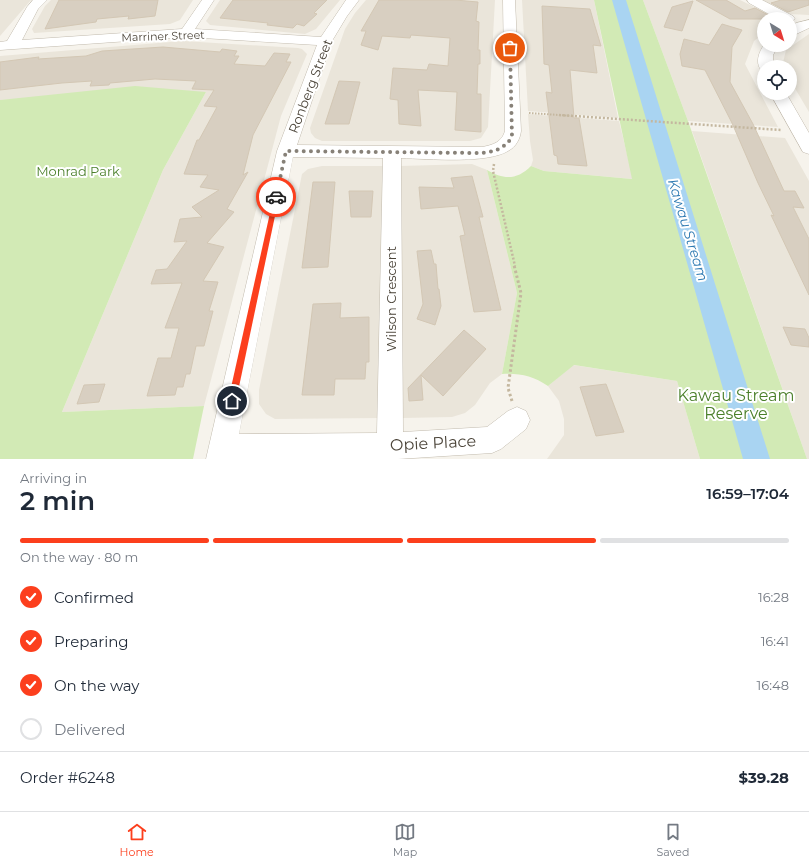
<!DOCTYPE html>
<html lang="en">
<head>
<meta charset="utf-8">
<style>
	:root { --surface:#fff; --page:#f6f6f7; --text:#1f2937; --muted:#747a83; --line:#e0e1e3; --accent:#fc3f1d }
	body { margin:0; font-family:Montserrat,sans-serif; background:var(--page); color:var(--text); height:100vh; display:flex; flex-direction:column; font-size:15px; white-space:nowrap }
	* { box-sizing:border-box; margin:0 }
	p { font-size:13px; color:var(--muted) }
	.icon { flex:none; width:22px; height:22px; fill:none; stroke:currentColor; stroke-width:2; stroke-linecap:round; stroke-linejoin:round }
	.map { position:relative; height:459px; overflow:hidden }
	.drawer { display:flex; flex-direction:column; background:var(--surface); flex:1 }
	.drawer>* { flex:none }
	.needle { width:26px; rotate:142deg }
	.fabs { position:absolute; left:757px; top:12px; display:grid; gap:8px }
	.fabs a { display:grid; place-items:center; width:40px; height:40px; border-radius:50%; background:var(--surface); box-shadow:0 2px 10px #0003; font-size:20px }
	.pin { position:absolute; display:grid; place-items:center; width:34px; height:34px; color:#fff; margin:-17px; border:2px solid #fff; border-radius:50%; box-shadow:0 1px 4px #0007 }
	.courier { position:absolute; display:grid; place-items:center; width:40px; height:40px; margin:-20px; border:3px solid #fc3f1d; border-radius:50%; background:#fff; color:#222; box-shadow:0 1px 5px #0007 }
	.headline em { font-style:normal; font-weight:600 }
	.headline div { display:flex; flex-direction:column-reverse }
	.headline { display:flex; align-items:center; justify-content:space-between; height:68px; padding:0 20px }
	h1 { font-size:26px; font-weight:600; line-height:30px }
	.bar { display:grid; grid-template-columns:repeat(4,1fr); gap:6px 4px; align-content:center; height:48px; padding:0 20px }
	.bar i { height:5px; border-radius:3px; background:var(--line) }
	.bar .current { background:var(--accent) }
	.bar p { grid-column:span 4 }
	.line { display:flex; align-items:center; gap:10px; padding:0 20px; border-top:1px solid var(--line) }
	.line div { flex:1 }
	ol { padding:0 20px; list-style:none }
	li { display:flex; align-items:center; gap:12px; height:44px }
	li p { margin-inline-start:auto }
	li .icon { padding:4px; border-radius:50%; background:var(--accent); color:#fff; stroke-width:4 }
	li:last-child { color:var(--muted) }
	li i { width:22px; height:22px; border:2px solid var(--line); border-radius:50% }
	.dock { display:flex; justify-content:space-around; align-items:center; height:56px; border-top:1px solid var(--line); background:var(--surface); font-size:11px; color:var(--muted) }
	.dock a { display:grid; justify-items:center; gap:2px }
	.dock .current { color:var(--accent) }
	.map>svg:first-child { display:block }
</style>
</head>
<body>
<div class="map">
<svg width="809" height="459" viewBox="0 0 809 459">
	<rect width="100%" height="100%" fill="#f6f3ec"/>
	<path fill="#eae5da" d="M0,0H31L0,36Z
		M51,0H193L180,20L170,24L34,33L32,29L45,6Z
		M220,0H340L316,29L305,34L210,25L206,21Z
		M366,0H495L488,127L481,138L470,141H322L315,138L311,133L310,128L345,29L355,13Z
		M522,0H594L618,118L528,111Z
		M643,0H740L775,17L776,19H764V33L754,41L745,64L778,127L688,121Z
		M761,0H809V15L790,14Z
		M809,34V112L790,80V67H782L786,50Z
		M183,41L298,48L302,49L307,54L281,116L204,406L62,412L163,170L206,92L0,100V56Z
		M528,114L619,121L633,179L544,171L531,166L533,160L530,141Z
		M692,131L785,138L809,181V459H807Z
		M472,164L487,170L517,293L502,374L490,383L475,405L465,413L452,417L403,418L400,166Z
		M322,166H386L379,418L275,419L266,414L259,404V390L302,174L308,169Z
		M573,365L677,381L700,459H547L564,435V419L559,401L548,386Z"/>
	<path fill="#d2eab5" d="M594,0H643L688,121L807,459H700L677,381L574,365L548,386C533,376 520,373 502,374L517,293L487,170C504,180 517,180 531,166L544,171L632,179Z
		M135,86L206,92L163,170L62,412L204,406L193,459H0V100Z"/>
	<path fill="#a9d4f2" d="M612,0H626L770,459H743Z"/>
	<path fill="#d8cfc1" stroke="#d3c7b4" d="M59,0H158L155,16L128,19L129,16L97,19L96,22L45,29Z
		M233,0H327L314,13L317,14L304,26L297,24L293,28L267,25L268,23L220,18Z
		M379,0H455L478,2L476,21L479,22L478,50H480V64H478L477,94H481V132L455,130L457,92L418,90L421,126L399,124L398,100L390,99L393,68L427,70L429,64L448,66L450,38L411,35L410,38L382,36L378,50L361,45L366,31H361Z
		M696,0H726L745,11L755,8L772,17L767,19H730Z
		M781,0H809V5L788,12L771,3Z
		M693,1L682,31L664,27L672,7Z
		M542,6L590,9L594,23L601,46L593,45L597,73L570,70L574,118H579L587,166L558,164L557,156L554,155L546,92L552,93L549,65L544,64Z
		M722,24L742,30L732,47L730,82L753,124L784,191H795L804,208L793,207L809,239V295L771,215L774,216L758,183L732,123L705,70L682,66L680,54L684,39L709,45Z
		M163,47L220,52L222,49L237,51L234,56H239L234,64L265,66L274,53L290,54L286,62H291L253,135L243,175L248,172L227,209L234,212L207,243L224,247L203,281L218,282L209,311H213L204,346H196L190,374H186L183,387H177L175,395L147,396L158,358H171L179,328H165L182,283L151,284L156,270L167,269L187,241L174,242L180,219L202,217L192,207L219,190L200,187L208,175L184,174L197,140H199L217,107L204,106L214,90L192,89L196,81L155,79L110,83L109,85L90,86L92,81L62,83L0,90V62L39,57L38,59L86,56L102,51Z
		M339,81L360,82L349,124H325Z
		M472,176L483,217H479L501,310L474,312L460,236L465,235L458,206L421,209L419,187L454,188L451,178Z
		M313,182H335L328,267L302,268Z
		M349,191H373L371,217H351Z
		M431,250L434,264H436L438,289H439L441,306L435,325L417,319L423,304L417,251Z
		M341,303L340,318L369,317V362H366L365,379H335L334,395H302L313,304Z
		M783,327L805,329L809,338V347L791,345Z
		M464,330L486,349L443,396L421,375L423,400L409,401L408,388Z
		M105,384L99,402L77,404L84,385Z
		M606,384L624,432L596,436L580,387Z"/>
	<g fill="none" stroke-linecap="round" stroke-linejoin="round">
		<g stroke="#c2bbae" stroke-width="1">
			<path id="minor" d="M33,0H47L38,9L22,40L182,29L202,0H214L195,29L321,37L346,0H359L347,16L332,41L297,145L482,147C493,145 502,142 505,131L503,0H515L521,131C520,139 516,147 508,151C487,164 428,159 401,158L403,432L487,427L508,411L517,407L526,411L530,420L526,429L501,449L492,453L398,459H206L277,151L317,45L186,37L0,50V42L7,41L27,7ZM293,157L383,158L377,433L239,434Z
				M747,0H762L793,16L795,19L790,22V19H778L749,3Z
				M809,20V28L790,37V27L796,23Z
				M764,45H779L773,55V67H764V71L761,70C755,62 759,52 764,45Z
				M770,93H786L809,133V154L803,152Z"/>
		</g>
		<path stroke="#c4b79f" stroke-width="2" stroke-dasharray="1.5 1.5" stroke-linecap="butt" d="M529,113L574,116"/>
		<path stroke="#c4b79f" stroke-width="2.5" stroke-dasharray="2 2" stroke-linecap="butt" d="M559,115L781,130
			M494,164L493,171L515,266"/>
		<path stroke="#c4b79f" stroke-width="3" stroke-dasharray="2.5 2.5" stroke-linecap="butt" d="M512,401L508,388L521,293L514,265"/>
		<use href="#minor" fill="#fff" fill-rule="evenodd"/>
	</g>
	<path fill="#fc3f1d" d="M274,195H276L279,197L236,401L235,404L232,405L229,404L228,401Z"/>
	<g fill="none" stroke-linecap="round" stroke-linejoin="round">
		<path stroke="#878178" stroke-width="4" stroke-dasharray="0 7.2" d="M276,197L286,151L474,153C490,153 503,151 512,137L510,48"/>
	</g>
	<g text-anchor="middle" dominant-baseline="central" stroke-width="4" stroke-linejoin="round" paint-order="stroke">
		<g font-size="11" fill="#4b4439" stroke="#fff">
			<text transform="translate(163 36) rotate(-2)">Marriner Street</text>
		</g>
		<g font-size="13" fill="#4b4439" stroke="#fff">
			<text transform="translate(310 86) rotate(-69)">Ronberg Street</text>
			<text transform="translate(391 299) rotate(-90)">Wilson Crescent</text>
		</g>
		<g font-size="13" fill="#4a7f2a" stroke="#fff">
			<text x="78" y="171">Monrad Park</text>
		</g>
		<g font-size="14" font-style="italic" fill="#2e7ab2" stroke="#fff">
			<text transform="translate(688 230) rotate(73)">Kawau Stream</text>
		</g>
		<g font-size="16" fill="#4a7f2a" stroke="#fff">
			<text x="736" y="395">Kawau Stream<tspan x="736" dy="18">Reserve</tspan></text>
		</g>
		<g font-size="16" fill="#4b4439" stroke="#fff">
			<text transform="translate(433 443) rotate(-3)">Opie Place</text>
		</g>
	</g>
</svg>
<div class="fabs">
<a><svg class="needle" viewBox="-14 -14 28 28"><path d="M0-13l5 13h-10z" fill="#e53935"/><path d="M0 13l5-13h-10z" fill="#747a83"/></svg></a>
<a><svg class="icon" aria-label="locate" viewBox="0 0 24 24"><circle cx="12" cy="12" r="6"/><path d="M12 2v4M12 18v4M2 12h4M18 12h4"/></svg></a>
</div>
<div class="pin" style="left:510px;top:48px;background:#ea580c"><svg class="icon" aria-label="bag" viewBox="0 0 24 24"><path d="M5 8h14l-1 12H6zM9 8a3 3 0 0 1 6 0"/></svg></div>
<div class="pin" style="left:232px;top:401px;background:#1f2937"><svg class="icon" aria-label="home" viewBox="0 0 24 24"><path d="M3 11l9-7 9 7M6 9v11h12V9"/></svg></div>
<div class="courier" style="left:276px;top:197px"><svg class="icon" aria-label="car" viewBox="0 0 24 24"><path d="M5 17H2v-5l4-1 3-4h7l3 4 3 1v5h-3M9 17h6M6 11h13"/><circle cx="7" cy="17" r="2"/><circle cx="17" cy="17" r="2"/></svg></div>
</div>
<section class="drawer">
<div class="headline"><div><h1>2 min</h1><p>Arriving in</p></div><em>16:59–17:04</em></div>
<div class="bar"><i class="current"></i><i class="current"></i><i class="current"></i><i></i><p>On the way · 80 m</p></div>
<ol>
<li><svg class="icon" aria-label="check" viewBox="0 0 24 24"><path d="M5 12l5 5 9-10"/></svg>Confirmed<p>16:28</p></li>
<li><svg class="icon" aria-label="check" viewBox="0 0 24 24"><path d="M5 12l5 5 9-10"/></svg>Preparing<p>16:41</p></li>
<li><svg class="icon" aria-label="check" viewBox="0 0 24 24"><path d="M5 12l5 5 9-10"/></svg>On the way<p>16:48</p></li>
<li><i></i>Delivered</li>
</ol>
<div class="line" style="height:52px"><div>Order #6248</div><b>$39.28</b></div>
</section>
<nav class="dock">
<a class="current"><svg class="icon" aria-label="home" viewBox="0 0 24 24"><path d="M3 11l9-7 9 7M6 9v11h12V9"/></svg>Home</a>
<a><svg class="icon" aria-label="map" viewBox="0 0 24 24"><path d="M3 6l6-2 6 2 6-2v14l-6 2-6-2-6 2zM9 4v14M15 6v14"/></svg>Map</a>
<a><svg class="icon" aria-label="saved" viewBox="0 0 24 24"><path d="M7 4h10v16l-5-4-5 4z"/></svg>Saved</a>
</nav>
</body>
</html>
